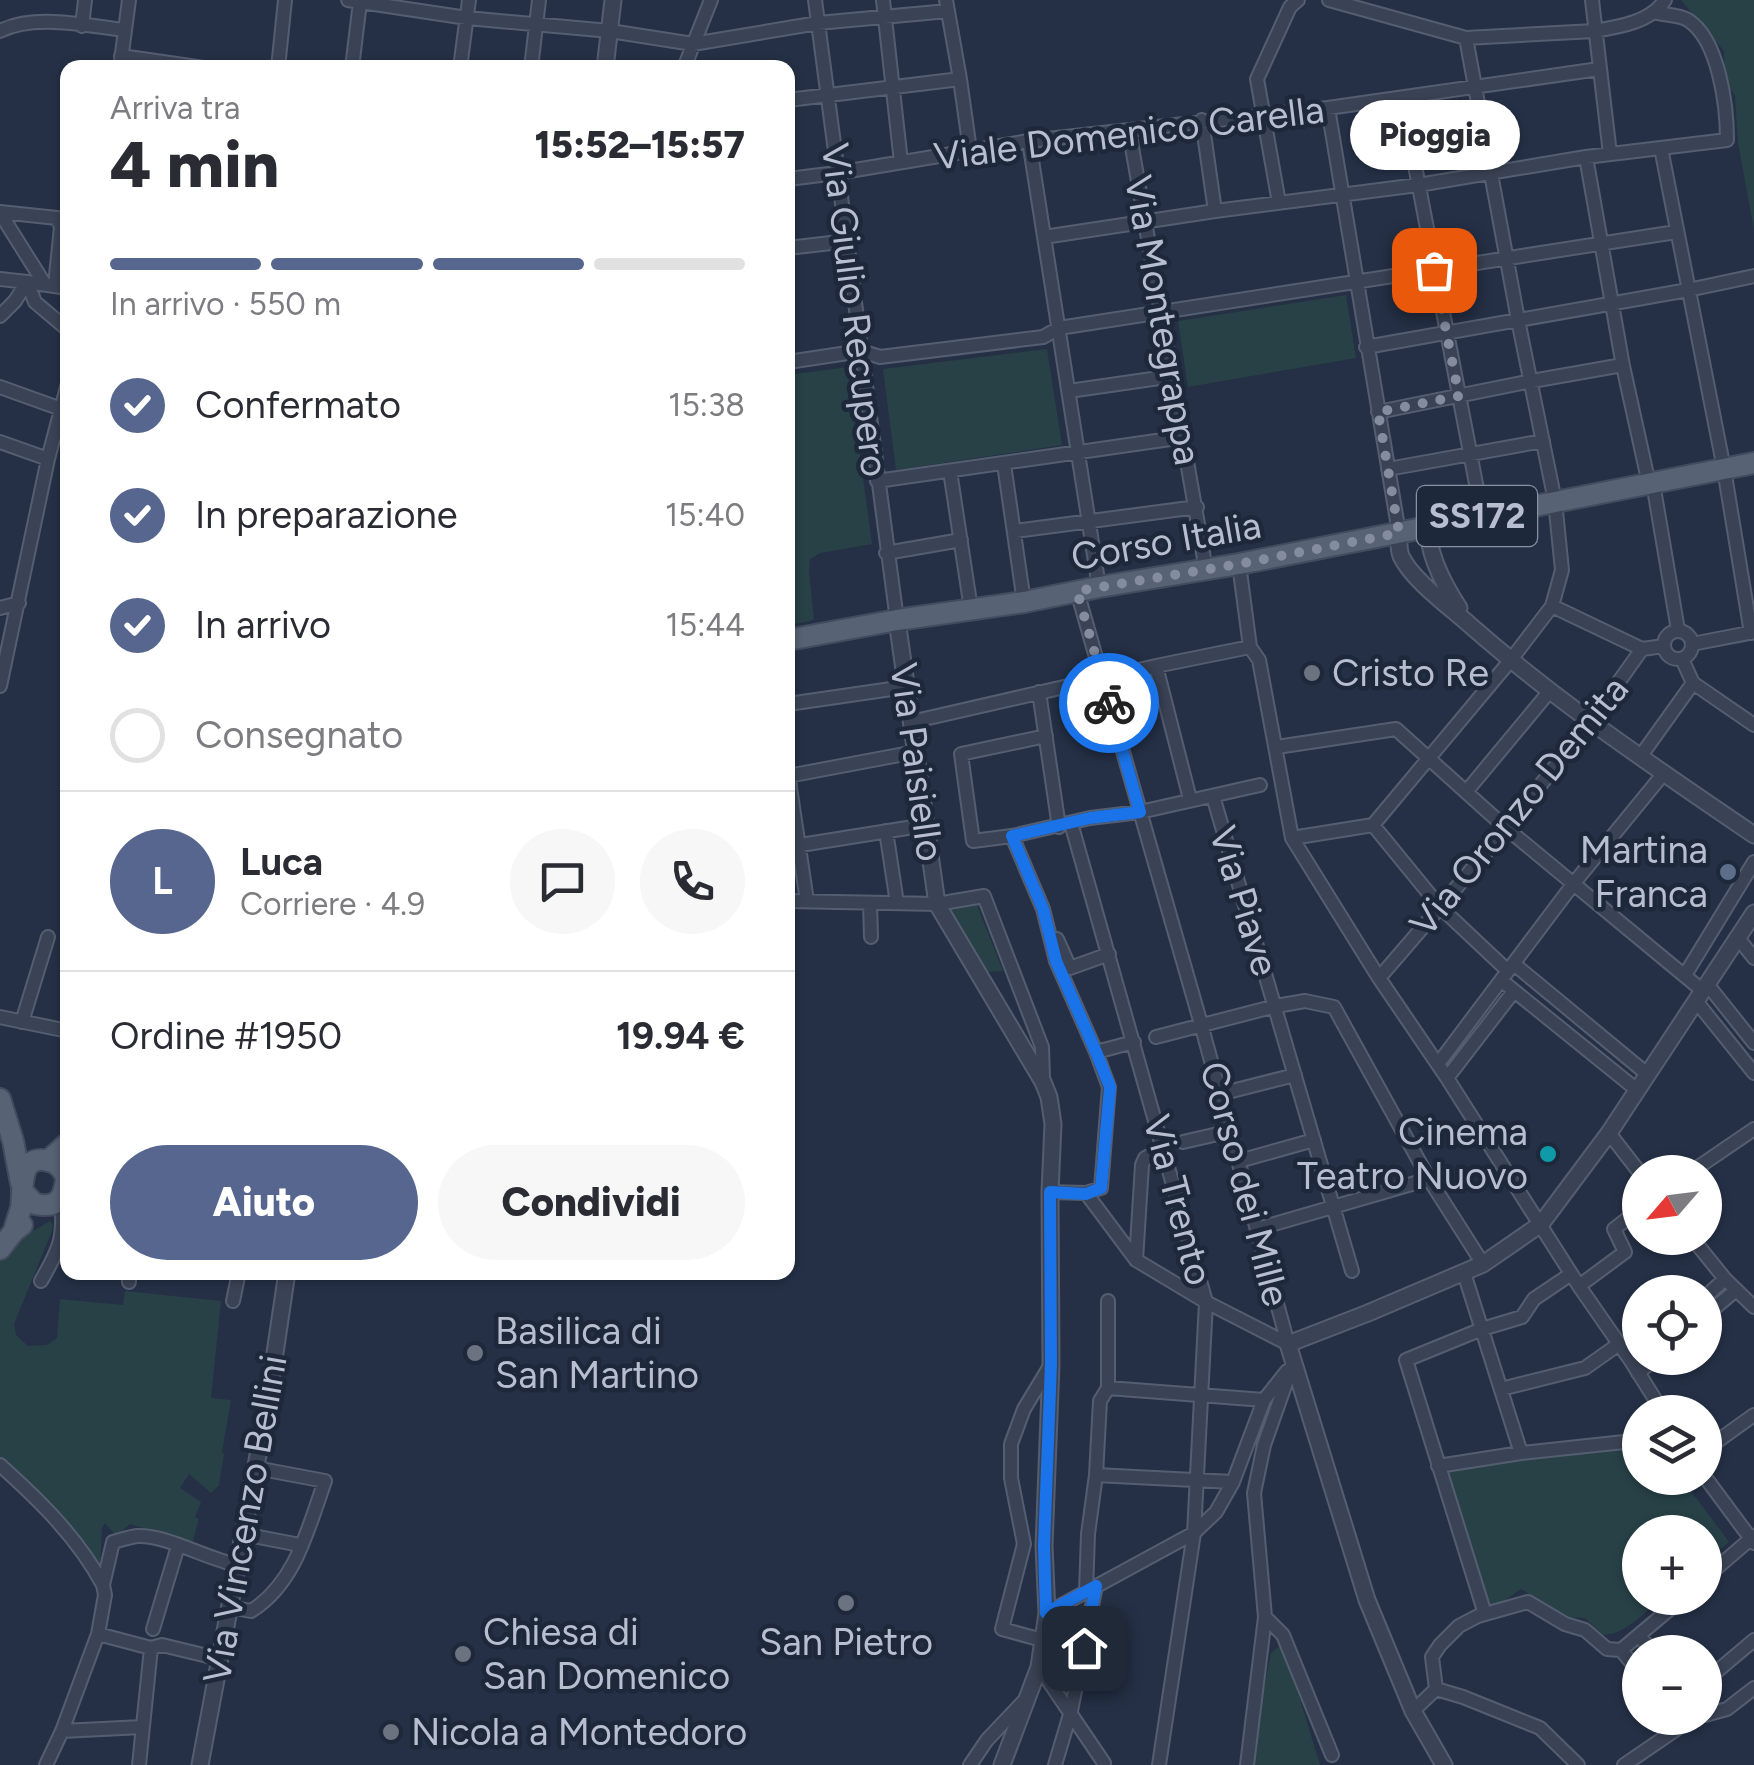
<!DOCTYPE html>
<html lang="it">
<head>
<meta charset="utf-8">
<style>
	:root { --surface:#fff; --page:#f7f7f7; --text:#2b2b33; --muted:#7c7c81; --line:#e1e1e2; --accent:#57668f }
	body { margin:0; font-family:Figtree,sans-serif; background:var(--page); color:var(--text); height:100vh; display:flex; flex-direction:column; font-size:38px; white-space:nowrap }
	* { box-sizing:border-box; margin:0 }
	p { font-size:32px; color:var(--muted) }
	.icon { flex:none; width:55px; height:55px; fill:none; stroke:currentColor; stroke-width:2; stroke-linecap:round; stroke-linejoin:round }
	.map { position:relative; flex:1; overflow:hidden }
	.drawer { position:absolute; left:60px; top:60px; width:735px; height:1220px; display:flex; flex-direction:column; background:var(--surface); border-radius:20px; box-shadow:0 2px 8px #0004 }
	.drawer>* { flex:none }
	.needle { width:65px; rotate:242deg }
	.buttons { position:absolute; left:1622px; top:1155px; display:grid; gap:20px }
	.buttons a { display:grid; place-items:center; width:100px; height:100px; border-radius:50%; background:var(--surface); box-shadow:0 2px 8px #0004; font-size:50px }
	.pin { position:absolute; display:grid; place-items:center; width:85px; height:85px; color:#fff; margin:-42px; border-radius:20px; box-shadow:0 5px 15px #0006 }
	.courier { position:absolute; display:grid; place-items:center; width:100px; height:100px; margin:-50px; border:8px solid #1a73e8; border-radius:50%; background:#fff; color:#222; box-shadow:0 2px 12px #0007 }
	.bubble { position:absolute; height:70px; border-radius:35px; background:var(--surface); box-shadow:0 2px 8px #0004; font-size:32px; font-weight:800; line-height:70px; text-align:center }
	.head em { font-style:normal; font-weight:800 }
	.head div { display:flex; flex-direction:column-reverse }
	.head { display:flex; align-items:center; justify-content:space-between; height:170px; padding:0 50px }
	h1 { font-size:65px; font-weight:800; line-height:75px }
	.bar { display:grid; grid-template-columns:repeat(4,1fr); gap:15px 10px; align-content:center; height:120px; padding:0 50px }
	.bar i { height:12px; border-radius:8px; background:var(--line) }
	.bar .active { background:var(--accent) }
	.bar p { grid-column:span 4 }
	.line { display:flex; align-items:center; gap:25px; padding:0 50px; border-top:2px solid var(--line) }
	.line div { flex:1 }
	.round { display:grid; place-items:center; flex:none; width:105px; height:105px; border-radius:52px; background:var(--page) }
	ol { padding:0 50px; list-style:none }
	li { display:flex; align-items:center; gap:30px; height:110px }
	li p { margin-inline-start:auto }
	li .icon { padding:10px; border-radius:50%; background:var(--accent); color:#fff; stroke-width:4 }
	li:last-child { color:var(--muted) }
	li i { width:55px; height:55px; border:5px solid var(--line); border-radius:50% }
	.cta { display:flex; gap:20px; margin-top:auto; padding:20px 50px }
	.cta a { flex:1; height:115px; border-radius:60px; background:var(--accent); color:#fff; font-size:40px; font-weight:800; line-height:115px; text-align:center }
	.cta a+a { background:var(--page); color:var(--text) }
	.map>svg:first-child { display:block }
</style>
</head>
<body>
<div class="map">
<svg width="1754" height="1765" viewBox="0 0 1754 1765">
	<rect width="100%" height="100%" fill="#253046"/>
	<path fill="#274147" d="M1681,0H1754V230L1738,143L1735,96L1725,80L1724,51Z
		M1346,295L1356,358L1188,387L1178,321Z
		M1047,349L1062,445L896,470L883,369Z
		M848,367L872,544L820,553L810,559L809,571L814,619L810,621L788,625V375Z
		M977,905L1003,971L987,972L951,910Z
		M50,1221L53,1224L52,1231L14,1324L16,1335L28,1346L47,1345L57,1338L60,1299L123,1305L125,1291L221,1301L211,1398L231,1400L222,1452L224,1454L219,1485L211,1493L189,1474L180,1488L201,1502L195,1517L199,1519L191,1547L173,1537L130,1524L116,1536L105,1523L102,1528L100,1568L22,1476L0,1457V1260L26,1235Z
		M1624,1442L1640,1443V1478H1681L1729,1542L1705,1562V1532H1640V1598H1662C1644,1612 1627,1634 1603,1635L1585,1618L1566,1617L1521,1589L1485,1614L1438,1466Z
		M1283,1643L1320,1765H1249L1271,1653Z"/>
	<g fill="none" stroke-linecap="round" stroke-linejoin="round">
		<g stroke="#555e70" stroke-width="16">
			<path id="minor" d="M348,0L467,18L610,31L693,44L818,23L948,11
				M815,0L897,620
				M883,0L901,162
				M946,0L960,79L970,150
				M1329,0L1466,38L1594,31C1619,27 1651,22 1665,0
				M1592,0L1610,154
				M82,26L85,0
				M0,31C35,13 87,26 125,30
				M121,56L204,68
				M120,68L129,0
				M278,68L285,0
				M352,68L360,2
				M460,68L469,0
				M531,68L539,0
				M684,68L711,0
				M1402,98L1482,515
				M788,100L960,79
				M1328,108L1399,533
				M1202,120L1215,211
				M1129,130L1206,570
				M1029,141L1099,587
				M1661,148L1724,469L1751,633
				M1586,157L1623,366L1649,484
				M788,179L837,173L1029,141L1328,108L1599,69
				M1279,203L1257,79L1290,7L1298,0
				M0,212L57,218L61,227L55,285
				M0,213L44,283
				M1044,237L1215,211L1418,185L1586,157L1727,140C1727,106 1719,40 1688,20C1680,15 1666,15 1657,13
				M788,248L848,241
				M0,279L27,282L35,302L68,330
				M0,316L15,301L27,282L68,288
				M1366,347L1688,290L1754,276
				M788,362L861,351L880,357L1043,337L1059,328L1676,232
				M0,387L64,410
				M1069,391L1173,376
				M1378,412L1532,381L1617,366
				M0,442L48,459
				M1004,464L1024,602
				M1388,469L1543,441
				M950,471L971,609
				M877,481L1184,437
				M1653,483L1678,630
				M1015,531L1197,507
				M886,553L961,540
				M1239,564L1250,647L1259,660L1292,838L1379,978L1447,1078L1579,1286L1631,1361L1663,1412
				M1077,591L1201,1024L1288,1344
				M1552,606L1642,649
				M0,608L19,603
				M1664 645a14 14 0 1 1 28 0a14 14 0 1 1-28 0Z
				M1692,644L1754,632
				M1682,659L1693,683L1754,725
				M1156,666L1190,799
				M0,686L48,459L68,383
				M1039,692L1059,827
				M788,704L905,687
				M911,722L1156,666L1250,647
				M1046,736L961,754L973,841L1012,836L1090,818L1140,812L1260,785
				M1277,747L1396,729L1506,828L1703,991
				M1640,757L1693,683
				M788,774L807,901
				M788,776L915,752
				M1466,792L1549,692
				M1213,796L1352,1271
				M1071,823L1206,1302L1194,1533L1159,1765
				M1373,825L1440,907L1508,971
				M886,831L897,903
				M1012,836L1043,909L1056,961L1096,1052L1109,1087L1101,1188L1086,1193L1050,1192
				M1292,838L1373,825L1510,661L1552,606L1562,570L1555,501L1518,320L1466,38
				M788,847L926,825
				M788,901L937,904L984,896L1042,1047L1043,1079
				M870,903L871,937
				M1738,938L1754,958
				M1057,939L1070,968L1109,954
				M1514,964L1647,1074
				M1685,975L1754,862
				M1379,978C1471,872 1562,764 1642,649L1664,646
				M1502,981L1637,1090
				M1707,984L1754,1043
				M1696,1001L1754,1073
				M0,1017L68,1031
				M22,1022L48,937
				M1156,1037L1276,1006L1305,1001L1334,1007L1429,1179L1483,1264
				M1096,1052L1134,1042
				M1438,1064L1574,883L1664,773
				M1447,1078L1514,991
				M1220,1094L1295,1075
				M1609,1133L1640,1173
				M1183,1142L1231,1131
				M1164,1148L1145,1158L1142,1165L1136,1260L1206,1302L1288,1344
				M1239,1161L1314,1140
				M1691,1172L1754,1129
				M1086,1193L1136,1260
				M1257,1229L1429,1179
				M1692,1238L1725,1279L1754,1307
				M1464,1273L1521,1453
				M41,1281C60,1248 65,1237 61,1198
				M129,1282V1272
				M1579,1286L1625,1252L1614,1229L1640,1209
				M1705,1297L1725,1279
				M233,1301L239,1272
				M1705,1316L1736,1290
				M1638,1373L1656,1358
				M1108,1388V1301
				M1501,1389L1585,1368L1619,1344
				M1705,1450L1754,1415
				M0,1465C40,1501 78,1538 103,1585
				M1438,1466L1521,1453L1624,1442L1640,1435
				M1096,1475L1233,1482
				M1705,1477L1754,1543
				M243,1534L300,1545
				M1705,1578L1754,1536
				M1086,1592L1088,1534L1096,1475L1100,1401L1108,1388L1264,1400
				M230,1607L251,1611C296,1583 308,1528 325,1481L256,1468
				M1047,1613L1194,1533L1216,1512L1233,1482L1264,1400L1287,1371
				M1485,1614L1406,1360L1482,1329L1522,1317L1534,1299L1571,1274
				M1265,1617L1283,1635L1332,1755
				M153,1629L178,1546
				M98,1634L151,1648L162,1645L220,1659
				M1639,1636L1653,1652
				M1042,1640L1002,1629L1024,1544L1011,1478V1444L1024,1409L1050,1366
				M1621,1650L1683,1598
				M1621,1650L1640,1673
				M1039,1667L1104,1763
				M1705,1686L1709,1678L1754,1640
				M1436,1689L1463,1697L1540,1728L1578,1765
				M1413,1711L1436,1689L1432,1657L1440,1645L1459,1626L1478,1616L1528,1602L1565,1624L1585,1630L1607,1649L1621,1650
				M1705,1715L1727,1709L1754,1688
				M62,1731L142,1727
				M46,1765L62,1731L98,1634L105,1595L103,1585L113,1542C121,1540 129,1537 137,1536C164,1534 207,1559 237,1565
				M139,1765L151,1648
				M970,1765L987,1740L1023,1702
				M1055,1765L1071,1711L1096,1586
				M1247,1765L1265,1617L1254,1493L1264,1445L1293,1363
				M1624,1765L1690,1720L1698,1718"/>
		</g>
		<g stroke="#555e70" stroke-width="19">
			<path id="tertiary" d="M605,68L613,0
				M1428,527C1428,556 1444,585 1459,608
				M1399,533C1399,541 1398,548 1401,556C1412,580 1451,608 1471,626C1561,705 1656,768 1754,835
				M897,620L937,904L1043,1082L1049,1097L1053,1124L1050,1192L1051,1364L1044,1546L1047,1613L1039,1667L1002,1765
				M200,1765L267,1407L287,1272
				M1444,1765L1413,1711L1367,1600L1288,1344L1368,1313L1483,1264L1541,1224L1609,1133L1754,913"/>
		</g>
		<g stroke="#434c5f" stroke-width="24">
			<path id="primary" d="M788,640L897,620L1024,602L1099,587L1239,564L1754,463
				M0,1099L13,1141L21,1183
				M48,1161L68,1143
				M22,1191L35,1204C65,1210 64,1191 68,1169
				M14,1231C16,1223 19,1215 21,1208C24,1190 17,1153 49,1161C58,1163 62,1169 66,1177
				M0,1249L14,1231L22,1225"/>
		</g>
		<use href="#minor" stroke="#3a4355" stroke-width="12"/>
		<use href="#tertiary" stroke="#3a4355" stroke-width="15"/>
		<use href="#primary" stroke="#586275" stroke-width="20"/>
	</g>
	<g fill="none" stroke-linecap="round" stroke-linejoin="round">
		<path stroke="#848c9f" stroke-width="10" stroke-dasharray="0 18" d="M1109,703L1077,591L1239,564L1399,533L1378,412L1459,396L1434,270"/>
		<path stroke="#1a73e8" stroke-width="12" d="M1084,1648L1096,1586L1046,1613L1044,1546L1051,1364L1050,1192L1086,1194L1101,1188L1110,1087L1096,1052L1056,961L1043,909L1012,836L1090,818L1140,812L1109,703"/>
	</g>
	<g fill="#6b7280" stroke="#1e283b" stroke-width="4">
		<circle cx="1312" cy="673" r="10"/>
		<circle cx="475" cy="1353" r="10"/>
		<circle cx="846" cy="1603" r="10"/>
		<circle cx="463" cy="1654" r="10"/>
		<circle cx="391" cy="1732" r="10"/>
	</g>
	<circle fill="#5c6f8a" stroke="#1e283b" stroke-width="4" cx="1728" cy="872" r="10"/>
	<circle fill="#0f9aa8" stroke="#1e283b" stroke-width="4" cx="1548" cy="1154" r="10"/>
	<g text-anchor="middle" dominant-baseline="central" stroke-width="9" stroke-linejoin="round" paint-order="stroke">
		<rect fill="#1e283b" stroke="#8991a3" stroke-width="2.5" x="1417" y="486" width="120" height="60" rx="8"/>
		<g font-size="35" font-weight="bold" fill="#b7becf">
			<text x="1477" y="516">SS172</text>
		</g>
		<g font-size="38" fill="#b7becf" stroke="#1e283b">
			<text transform="translate(1129 133) rotate(-7)">Viale Domenico Carella</text>
			<text transform="translate(855 310) rotate(83)">Via Giulio Recupero</text>
			<text transform="translate(1163 320) rotate(80)">Via Montegrappa</text>
			<text transform="translate(1166 541) rotate(-10)">Corso Italia</text>
			<text transform="translate(917 762) rotate(82)">Via Paisiello</text>
			<text transform="translate(1519 806) rotate(-51)">Via Oronzo Demita</text>
			<text transform="translate(1244 901) rotate(73)">Via Piave</text>
			<text transform="translate(1245 1184) rotate(75)">Corso dei Mille</text>
			<text transform="translate(1178 1200) rotate(75)">Via Trento</text>
			<text transform="translate(245 1519) rotate(-80)">Via Vincenzo Bellini</text>
		</g>
		<g font-size="38" fill="#b7becf" stroke="#1e283b" text-anchor="start">
			<text x="1332" y="673">Cristo Re</text>
			<text x="1708" y="850" text-anchor="end">Martina<tspan x="1708" dy="44">Franca</tspan></text>
			<text x="1528" y="1132" text-anchor="end">Cinema<tspan x="1528" dy="44">Teatro Nuovo</tspan></text>
			<text x="495" y="1331">Basilica di<tspan x="495" dy="44">San Martino</tspan></text>
			<text x="483" y="1632">Chiesa di<tspan x="483" dy="44">San Domenico</tspan></text>
			<text x="846" y="1642" text-anchor="middle">San Pietro</text>
			<text x="411" y="1732">Nicola a Montedoro</text>
		</g>
	</g>
</svg>
<div class="buttons">
<a><svg class="needle" viewBox="-14 -14 28 28"><path d="M0-13l5 13h-10z" fill="#e53935"/><path d="M0 13l5-13h-10z" fill="#7c7c81"/></svg></a>
<a><svg class="icon" aria-label="locate" viewBox="0 0 24 24"><circle cx="12" cy="12" r="6"/><path d="M12 2v4M12 18v4M2 12h4M18 12h4"/></svg></a>
<a><svg class="icon" aria-label="layers" viewBox="0 0 24 24"><path d="M12 4l9 5-9 5-9-5zM3 14l9 5 9-5"/></svg></a>
<a>+</a>
<a>−</a>
</div>
<div class="pin" style="left:1434px;top:270px;background:#ea580c"><svg class="icon" aria-label="bag" viewBox="0 0 24 24"><path d="M5 8h14l-1 12H6zM9 8a3 3 0 0 1 6 0"/></svg></div>
<div class="pin" style="left:1084px;top:1648px;background:#1f2937"><svg class="icon" aria-label="home" viewBox="0 0 24 24"><path d="M3 11l9-7 9 7M6 9v11h12V9"/></svg></div>
<div class="courier" style="left:1109px;top:703px"><svg class="icon" aria-label="bike" viewBox="0 0 24 24"><circle cx="6" cy="16" r="4"/><circle cx="18" cy="16" r="4"/><path d="M6 16l4-8h5l3 8M10 8l3 8H6M13 5h3"/></svg></div>
<div class="bubble" style="left:1350px;top:100px;width:170px">Pioggia</div>
<section class="drawer">
<div class="head"><div><h1>4 min</h1><p>Arriva tra</p></div><em>15:52–15:57</em></div>
<div class="bar"><i class="active"></i><i class="active"></i><i class="active"></i><i></i><p>In arrivo · 550 m</p></div>
<ol>
<li><svg class="icon" aria-label="check" viewBox="0 0 24 24"><path d="M5 12l5 5 9-10"/></svg>Confermato<p>15:38</p></li>
<li><svg class="icon" aria-label="check" viewBox="0 0 24 24"><path d="M5 12l5 5 9-10"/></svg>In preparazione<p>15:40</p></li>
<li><svg class="icon" aria-label="check" viewBox="0 0 24 24"><path d="M5 12l5 5 9-10"/></svg>In arrivo<p>15:44</p></li>
<li><i></i>Consegnato</li>
</ol>
<div class="line" style="height:180px"><b class="round" style="background:var(--accent);color:#fff">L</b><div><b>Luca</b><p>Corriere · 4.9</p></div><a class="round"><svg class="icon" aria-label="chat" viewBox="0 0 24 24"><path d="M4 5h16v11H9l-5 4z"/></svg></a><a class="round"><svg class="icon" aria-label="phone" viewBox="0 0 24 24"><path d="M5 4h4l2 5-3 2q2 4 5 5l2-3 5 2v4C11 20 4 13 5 4z"/></svg></a></div>
<div class="line" style="height:130px"><div>Ordine #1950</div><b>19.94 €</b></div>
<div class="cta"><a>Aiuto</a><a>Condividi</a></div>
</section>
</div>
</body>
</html>
